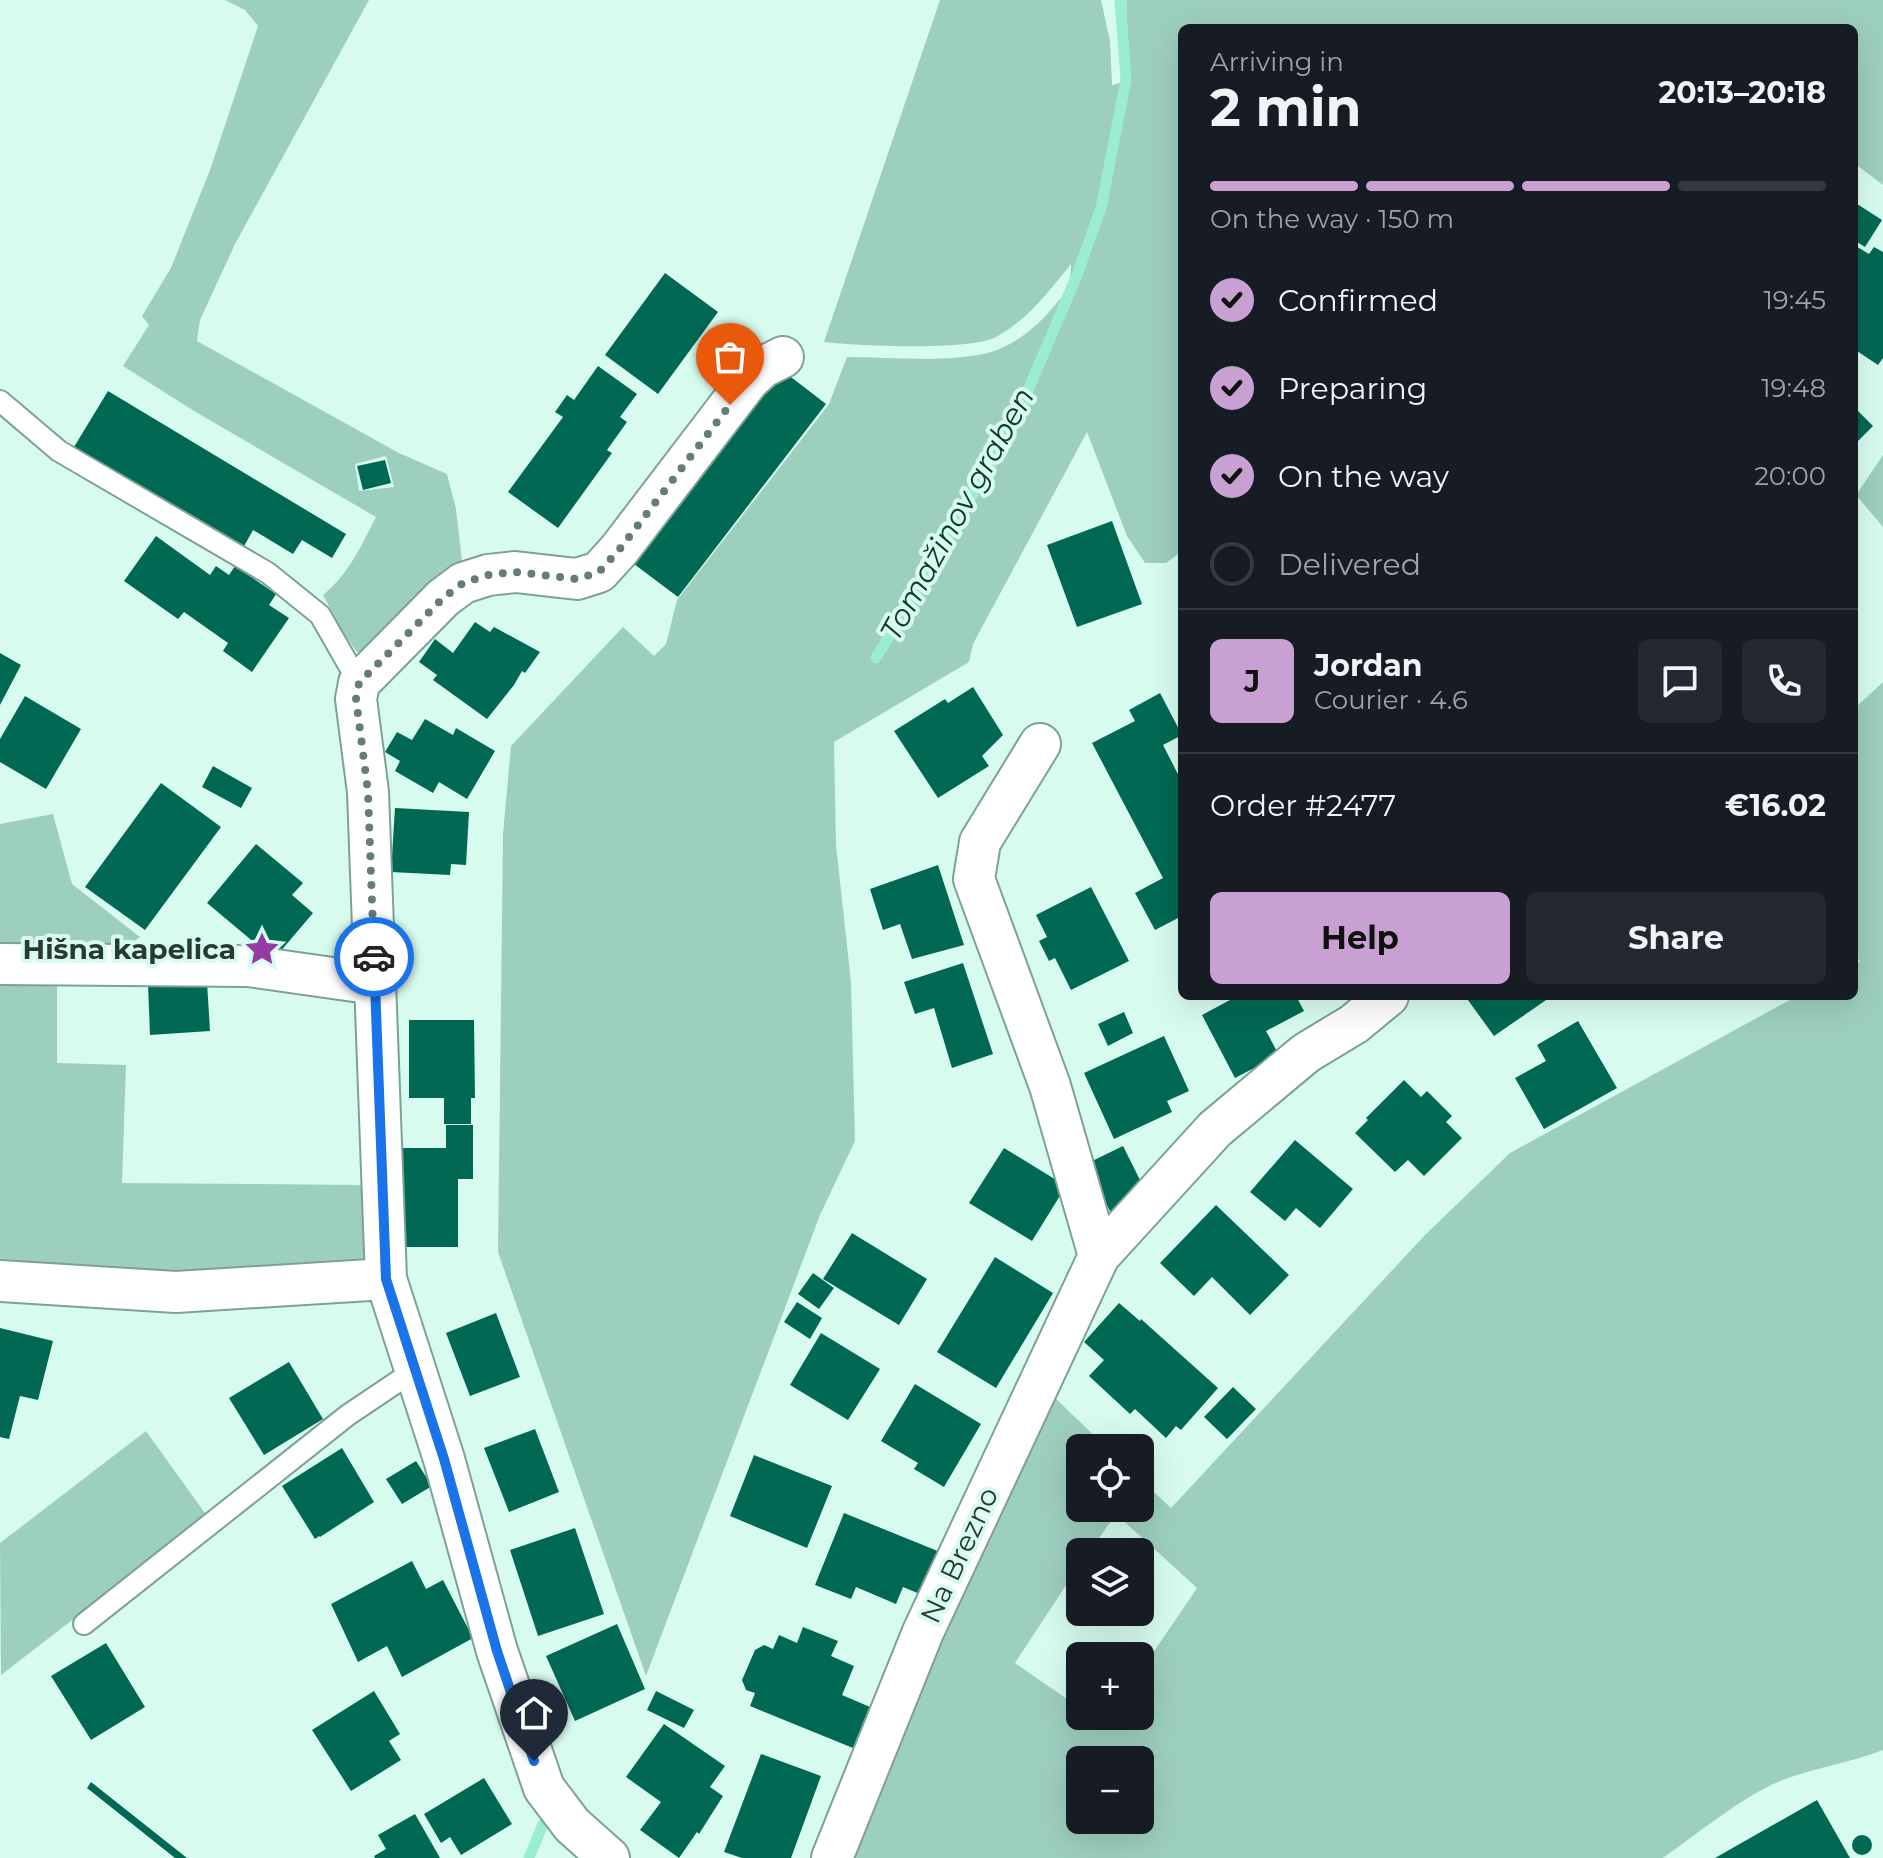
<!DOCTYPE html>
<html lang="en">
<head>
<meta charset="utf-8">
<style>
	:root { --surface:#171b24; --page:#242831; --text:#f1f3f6; --muted:#9ea1a6; --line:#363941; --accent:#c8a0d1 }
	body { margin:0; font-family:Montserrat,sans-serif; background:var(--page); color:var(--text); height:100vh; display:flex; flex-direction:column; font-size:30px; white-space:nowrap }
	* { box-sizing:border-box; margin:0 }
	p { font-size:26px; color:var(--muted) }
	.icon { flex:none; width:44px; height:44px; fill:none; stroke:currentColor; stroke-width:2; stroke-linecap:round; stroke-linejoin:round }
	.map { position:relative; flex:1; overflow:hidden }
	.sheet { position:absolute; left:1178px; top:24px; width:680px; height:976px; display:flex; flex-direction:column; background:var(--surface); border-radius:12px; box-shadow:0 8px 32px #0002 }
	.sheet>* { flex:none }
	.tools { position:absolute; left:1066px; top:1434px; display:grid; gap:16px }
	.tools a { display:grid; place-items:center; width:88px; height:88px; border-radius:12px; background:var(--surface); box-shadow:0 8px 32px #0002; font-size:40px }
	.pin { position:absolute; display:grid; place-items:center; width:68px; height:68px; color:#fff; margin:-82px -34px; border-radius:50% 50% 50% 0; rotate:-45deg; box-shadow:0 0 8px #0007 }
	.pin .icon { rotate:45deg }
	.courier { position:absolute; display:grid; place-items:center; width:80px; height:80px; margin:-40px; border:6px solid #1a73e8; border-radius:50%; background:#fff; color:#222; box-shadow:0 2px 10px #0007 }
	.head em { font-style:normal; font-weight:700 }
	.head div { display:flex; flex-direction:column-reverse }
	.head { display:flex; align-items:center; justify-content:space-between; height:136px; padding:0 32px }
	h1 { font-size:52px; font-weight:700; line-height:60px }
	.bar { display:grid; grid-template-columns:repeat(4,1fr); gap:12px 8px; align-content:center; height:96px; padding:0 32px }
	.bar i { height:10px; border-radius:6px; background:var(--line) }
	.bar .current { background:var(--accent) }
	.bar p { grid-column:span 4 }
	.line { display:flex; align-items:center; gap:20px; padding:0 32px; border-top:2px solid var(--line) }
	.line div { flex:1 }
	.round { display:grid; place-items:center; flex:none; width:84px; height:84px; border-radius:12px; background:var(--page) }
	ol { padding:0 32px; list-style:none }
	li { display:flex; align-items:center; gap:24px; height:88px }
	li p { margin-inline-start:auto }
	li .icon { padding:8px; border-radius:50%; background:var(--accent); color:#111; stroke-width:4 }
	li:last-child { color:var(--muted) }
	li i { width:44px; height:44px; border:4px solid var(--line); border-radius:50% }
	.button { display:flex; gap:16px; margin-top:auto; padding:16px 32px }
	.button a { flex:1; height:92px; border-radius:12px; background:var(--accent); color:#111; font-size:32px; font-weight:700; line-height:92px; text-align:center }
	.button a+a { background:var(--page); color:var(--text) }
	.map>svg:first-child { display:block }
</style>
</head>
<body>
<div class="map">
<svg width="1883" height="1858" viewBox="0 0 1883 1858">
	<rect width="100%" height="100%" fill="#d7fcef"/>
	<path fill="#9dcfbf" fill-rule="evenodd" d="M225,0H369L235,244L200,320L197,341L399,453L447,474L456,509L463,570L377,649L357,652L343,633L323,595C349,574 361,546 376,517L194,411L123,366L149,325L142,316L171,268L210,170L258,26L245,10ZM386,456L394,487L359,491L355,464Z
		M940,0H1101L1110,41L1112,85L1130,80L1126,0H1883V185L1854,163V28H1182V551L1166,563H1145L1127,536L1087,432L973,644L969,662L834,742L836,845L851,982L855,1141L820,1215L646,1676L498,1252L503,834L511,746L623,627L654,656L666,644L677,600L829,404L847,357C892,357 944,363 988,353C1011,347 1034,329 1049,312C1065,294 1071,288 1071,264C1048,292 1029,319 996,337C969,351 857,346 824,342Z
		M1883,455V527L1856,495Z
		M1883,682V1750C1852,1762 1819,1767 1788,1778C1748,1792 1699,1833 1663,1858H851L887,1757L1049,1392L1107,1448H1080V1508H1140V1479L1171,1508L1425,1235L1510,1153L1797,996H1854V965L1860,961L1854,954V709ZM1116,1514L1197,1588L1140,1672V1716H1110L1104,1724L1092,1716H1080V1708L1015,1663L1080,1564V1552H1089ZM1080,1760H1140V1820H1080Z
		M53,814L72,884L140,937L115,956L0,959V824Z
		M57,975V1063L126,1065L122,1183L362,1185L367,1259L277,1272L176,1274L0,1267V976Z
		M146,1431L207,1516L1,1675L0,1543Z"/>
	<g fill="none" stroke-linecap="round" stroke-linejoin="round">
		<path stroke="#9aedd3" stroke-width="11" d="M876,658L1013,426L1077,275L1101,208L1126,80L1120,0
			M529,1858L543,1824"/>
	</g>
	<path fill="#016953" d="M1854,202L1882,220L1865,247L1854,240Z
		M1854,245L1869,254L1874,247L1883,252V358L1878,365L1854,349Z
		M665,273L718,312L658,394L605,355Z
		M774,364L826,404L678,597L626,558Z
		M598,366L637,394L620,417L627,422L607,450L612,453L558,528L508,492L563,417L555,412L567,395L574,400Z
		M108,391L346,534L332,558L302,540L293,554L253,530L243,548L74,447Z
		M1854,407L1873,426L1854,445Z
		M385,460L391,483L363,490L357,466Z
		M1112,521L1142,604L1077,627L1047,545Z
		M156,536L210,575L216,566L229,575L235,566L276,594L269,605L289,618L252,672L223,651L228,643L184,612L178,619L124,581Z
		M475,622L490,632L494,627L540,652L525,673L522,671L514,685L487,719L433,680L437,675L419,662L435,639L453,653Z
		M0,653L21,665L0,705Z
		M973,687L1003,735L982,756L989,766L938,798L894,731L945,699L948,703Z
		M1160,693L1182,735L1163,745L1182,782V916L1155,930L1135,893L1163,878L1092,743L1135,721L1129,710Z
		M25,696L81,729L46,789L0,762V739Z
		M425,719L453,735L456,728L495,751L467,799L439,782L433,793L395,771L400,761L385,752L397,732L412,740Z
		M213,766L252,788L241,808L202,787Z
		M161,783L221,827L145,930L85,887Z
		M395,808L469,812L466,865L451,864L450,875L391,872Z
		M256,844L303,883L292,895L313,913L274,959L207,903Z
		M938,865L964,945L912,959L900,924L883,930L870,889Z
		M1091,887L1129,961L1071,990L1055,958L1049,961L1039,941L1047,937L1036,915Z
		M963,963L993,1054L952,1068L934,1008L915,1014L904,982Z
		M207,982L210,1031L150,1035L148,985Z
		M1228,996H1296L1304,1011L1266,1031L1279,1055L1235,1078L1202,1015L1230,1000Z
		M1465,996H1552L1494,1036Z
		M1124,1012L1133,1033L1108,1046L1098,1024Z
		M409,1020H474L475,1098H471V1124H444V1098H409Z
		M1578,1021L1617,1088L1544,1129L1515,1078L1546,1061L1537,1045Z
		M1164,1036L1189,1091L1167,1101L1172,1112L1114,1139L1084,1073Z
		M1404,1080L1421,1097L1427,1091L1452,1116L1446,1122L1462,1138L1424,1176L1408,1160L1395,1172L1355,1133L1368,1120L1366,1118Z
		M446,1125H473V1179H458V1247H402L394,1148H446Z
		M1295,1140L1353,1189L1320,1228L1296,1208L1285,1221L1250,1192Z
		M1123,1146L1146,1192L1114,1219L1086,1164Z
		M1004,1148L1066,1186L1032,1241L969,1203Z
		M1216,1205L1289,1275L1250,1315L1212,1277L1194,1296L1160,1263Z
		M852,1233L927,1279L899,1325L823,1279Z
		M995,1257L1053,1293L996,1388L937,1352Z
		M813,1273L834,1288L819,1309L798,1294Z
		M797,1302L822,1318L810,1339L784,1322Z
		M1119,1303L1140,1321L1141,1319L1218,1388L1181,1430L1176,1426L1166,1438L1135,1409L1130,1414L1089,1376L1104,1360L1084,1342Z
		M496,1313L520,1377L470,1396L446,1333Z
		M0,1328L53,1341L38,1400L20,1396L9,1439L0,1437Z
		M821,1333L880,1369L848,1420L790,1385Z
		M289,1362L323,1419L264,1455L229,1398Z
		M915,1384L981,1424L944,1487L914,1469L918,1463L881,1441Z
		M1233,1387L1256,1409L1227,1439L1204,1417Z
		M535,1429L559,1492L509,1512L484,1448Z
		M342,1448L374,1502L320,1537L319,1536L315,1539L282,1486Z
		M754,1455L832,1486L807,1548L730,1516Z
		M416,1461L432,1486L402,1504L386,1479Z
		M844,1513L945,1554L927,1597L903,1587L896,1604L856,1587L851,1599L815,1585Z
		M575,1528L604,1614L538,1636L510,1550Z
		M412,1561L426,1589L443,1580L473,1638L402,1677L387,1646L358,1662L331,1604Z
		M617,1624L645,1689L575,1721L546,1656Z
		M803,1627L838,1641L831,1656L854,1666L842,1695L870,1707L853,1748L750,1706L755,1693L746,1690L742,1680L755,1650L764,1645L773,1649L779,1635L797,1643Z
		M106,1643L145,1707L91,1740L51,1676Z
		M374,1691L400,1734L389,1741L401,1760L351,1791L312,1730Z
		M656,1691L694,1710L684,1728L647,1710Z
		M664,1724L725,1766L710,1787L723,1796L699,1834L697,1832L679,1858L640,1830L661,1802L626,1777Z
		M761,1754L821,1776L791,1858H742L724,1852Z
		M484,1778L512,1824L461,1855L450,1837L441,1843L424,1814Z
		M91,1782L187,1858H175L87,1788Z
		M1817,1800L1850,1858H1715Z
		M415,1814L440,1858H375L374,1856L386,1849L378,1835Z
		M1852 1845a10 10 0 1 1 20 0a10 10 0 1 1-20 0Z"/>
	<g fill="none" stroke-linecap="round" stroke-linejoin="round">
		<g stroke="#7ea195" stroke-width="24">
			<path id="service" d="M0,401L59,451L268,573L320,615L359,683
				M84,1624L348,1415L415,1370"/>
		</g>
		<g stroke="#7ea195" stroke-width="44">
			<path id="minor" d="M1040,744L980,842L974,879L1050,1086L1099,1256
				M0,964L248,966L375,984
				M0,1281L176,1292L386,1279
				M609,1858L572,1825L544,1788L497,1651L444,1459L386,1279L368,792L356,699L359,683L443,598L463,583L488,575L515,572L577,579L599,572L619,550L748,381L763,367L783,357
				M832,1858L923,1632L1099,1256L1215,1129L1306,1053L1354,1024L1388,996"/>
		</g>
		<use href="#service" stroke="#fff" stroke-width="20"/>
		<use href="#minor" stroke="#fff" stroke-width="40"/>
	</g>
	<g fill="none" stroke-linecap="round" stroke-linejoin="round">
		<path stroke="#667d75" stroke-width="8" stroke-dasharray="0 14.4" d="M374,957L368,792L356,699L359,683L443,598L463,583L488,575L515,572L577,579L599,572L619,550L730,405"/>
		<path stroke="#1a73e8" stroke-width="10" d="M374,957L386,1279L444,1459L497,1651L534,1761"/>
	</g>
	<defs>
		<g id="sight-bare" transform="scale(2.76)"><path d="M0-6L1.8-2.2L6-1.7L2.9 1.2L3.7 5.4L0 3.3L-3.7 5.4L-2.9 1.2L-6-1.7L-1.8-2.2Z" fill="#963aa4" stroke="#d7fcef" stroke-width="2.5" paint-order="stroke"/></g>
	</defs>
	<g fill-rule="evenodd">
		<use href="#sight-bare" x="262" y="949"/>
	</g>
	<g text-anchor="middle" dominant-baseline="central" stroke-width="8" stroke-linejoin="round" paint-order="stroke">
		<g font-size="28" font-weight="bold" fill="#293833" stroke="#d7fcef" text-anchor="end">
			<text x="236" y="949">Hišna kapelica</text>
		</g>
		<g font-size="28" fill="#293833" stroke="#d7fcef">
			<text transform="translate(959 1555) rotate(-65)">Na Brezno</text>
		</g>
		<g font-size="30" font-style="italic" fill="#10372d" stroke="#d7fcef">
			<text transform="translate(957 514) rotate(-61)">Tomažinov graben</text>
		</g>
	</g>
</svg>
<div class="tools">
<a><svg class="icon" aria-label="locate" viewBox="0 0 24 24"><circle cx="12" cy="12" r="6"/><path d="M12 2v4M12 18v4M2 12h4M18 12h4"/></svg></a>
<a><svg class="icon" aria-label="layers" viewBox="0 0 24 24"><path d="M12 4l9 5-9 5-9-5zM3 14l9 5 9-5"/></svg></a>
<a>+</a>
<a>−</a>
</div>
<div class="pin" style="left:730px;top:405px;background:#ea580c"><svg class="icon" aria-label="bag" viewBox="0 0 24 24"><path d="M5 8h14l-1 12H6zM9 8a3 3 0 0 1 6 0"/></svg></div>
<div class="pin" style="left:534px;top:1761px;background:#1f2937"><svg class="icon" aria-label="home" viewBox="0 0 24 24"><path d="M3 11l9-7 9 7M6 9v11h12V9"/></svg></div>
<div class="courier" style="left:374px;top:957px"><svg class="icon" aria-label="car" viewBox="0 0 24 24"><path d="M5 17H2v-5l4-1 3-4h7l3 4 3 1v5h-3M9 17h6M6 11h13"/><circle cx="7" cy="17" r="2"/><circle cx="17" cy="17" r="2"/></svg></div>
<section class="sheet">
<div class="head"><div><h1>2 min</h1><p>Arriving in</p></div><em>20:13–20:18</em></div>
<div class="bar"><i class="current"></i><i class="current"></i><i class="current"></i><i></i><p>On the way · 150 m</p></div>
<ol>
<li><svg class="icon" aria-label="check" viewBox="0 0 24 24"><path d="M5 12l5 5 9-10"/></svg>Confirmed<p>19:45</p></li>
<li><svg class="icon" aria-label="check" viewBox="0 0 24 24"><path d="M5 12l5 5 9-10"/></svg>Preparing<p>19:48</p></li>
<li><svg class="icon" aria-label="check" viewBox="0 0 24 24"><path d="M5 12l5 5 9-10"/></svg>On the way<p>20:00</p></li>
<li><i></i>Delivered</li>
</ol>
<div class="line" style="height:144px"><b class="round" style="background:var(--accent);color:#111">J</b><div><b>Jordan</b><p>Courier · 4.6</p></div><a class="round"><svg class="icon" aria-label="chat" viewBox="0 0 24 24"><path d="M4 5h16v11H9l-5 4z"/></svg></a><a class="round"><svg class="icon" aria-label="phone" viewBox="0 0 24 24"><path d="M5 4h4l2 5-3 2q2 4 5 5l2-3 5 2v4C11 20 4 13 5 4z"/></svg></a></div>
<div class="line" style="height:104px"><div>Order #2477</div><b>€16.02</b></div>
<div class="button"><a>Help</a><a>Share</a></div>
</section>
</div>
</body>
</html>
